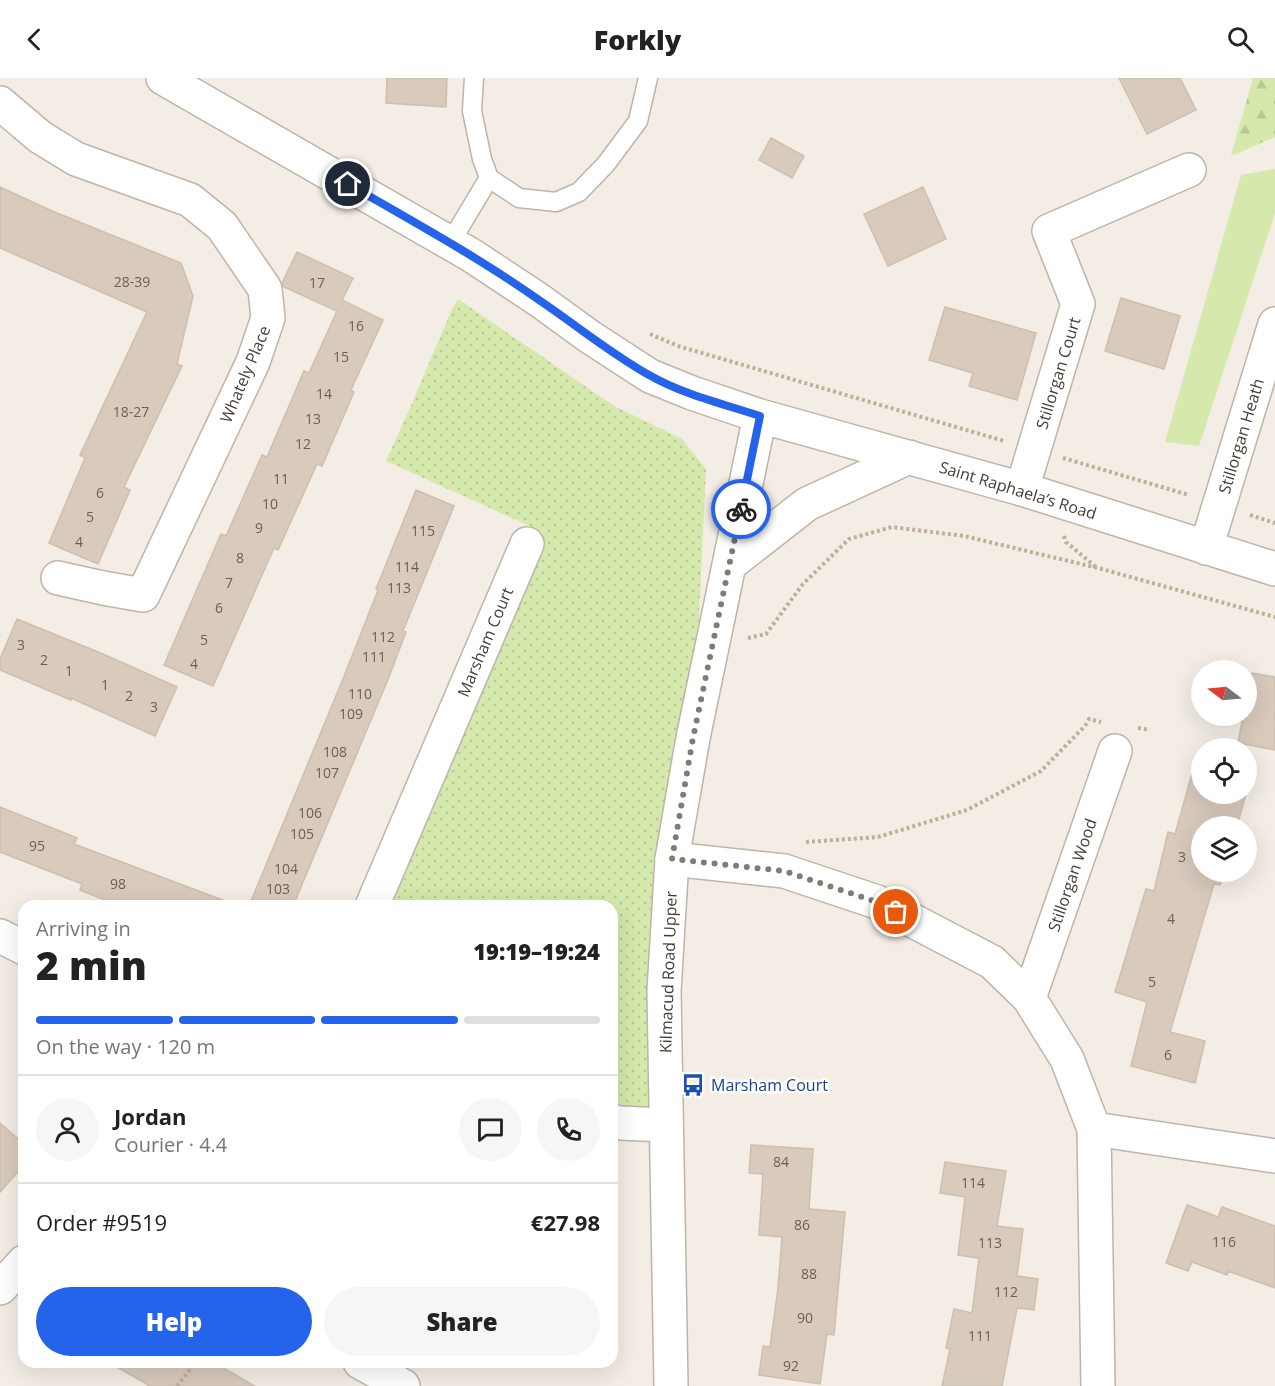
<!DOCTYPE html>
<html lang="en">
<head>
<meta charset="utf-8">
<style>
	:root { --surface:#fff; --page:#f6f6f6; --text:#222; --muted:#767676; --line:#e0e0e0; --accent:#2563eb }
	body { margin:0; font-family:"Open Sans",sans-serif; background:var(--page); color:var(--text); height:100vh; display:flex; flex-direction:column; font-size:22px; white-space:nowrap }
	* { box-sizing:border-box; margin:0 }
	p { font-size:20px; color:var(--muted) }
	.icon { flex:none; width:33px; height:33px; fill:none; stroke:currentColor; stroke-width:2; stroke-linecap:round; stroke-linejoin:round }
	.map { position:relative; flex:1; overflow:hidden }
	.details { position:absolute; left:18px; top:822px; width:600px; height:468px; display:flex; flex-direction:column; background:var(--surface); border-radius:18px; box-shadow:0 6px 24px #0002 }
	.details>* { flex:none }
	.needle { width:39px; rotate:286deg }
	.buttons { position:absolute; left:1191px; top:582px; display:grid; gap:12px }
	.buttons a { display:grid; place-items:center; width:66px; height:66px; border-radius:50%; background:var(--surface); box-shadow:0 6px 24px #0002; font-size:30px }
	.pin { position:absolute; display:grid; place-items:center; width:51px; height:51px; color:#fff; margin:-26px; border:3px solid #fff; border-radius:50%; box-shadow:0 2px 6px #0007 }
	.courier { position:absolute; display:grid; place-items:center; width:60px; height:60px; margin:-30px; border:4px solid #2563eb; border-radius:50%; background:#fff; color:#222; box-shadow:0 2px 8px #0007 }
	.summary em { font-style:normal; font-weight:800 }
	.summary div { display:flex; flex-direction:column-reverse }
	.summary { display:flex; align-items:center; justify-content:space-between; height:102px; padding:0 18px }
	h1 { font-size:39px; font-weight:800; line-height:45px }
	.bar { display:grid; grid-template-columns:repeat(4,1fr); gap:9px 6px; align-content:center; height:72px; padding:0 18px }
	.bar i { height:8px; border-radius:4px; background:var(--line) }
	.bar .active { background:var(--accent) }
	.bar p { grid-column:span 4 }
	.line { display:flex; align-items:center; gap:15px; padding:0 18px; border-top:2px solid var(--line) }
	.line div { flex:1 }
	.round { display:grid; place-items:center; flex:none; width:63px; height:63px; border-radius:32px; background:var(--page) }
	.button { display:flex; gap:12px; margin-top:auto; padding:12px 18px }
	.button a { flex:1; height:69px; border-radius:36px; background:var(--accent); color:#fff; font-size:24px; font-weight:800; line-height:69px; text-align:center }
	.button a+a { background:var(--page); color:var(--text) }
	header { display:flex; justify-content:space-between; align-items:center; height:78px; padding:0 18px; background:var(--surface); font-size:27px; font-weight:800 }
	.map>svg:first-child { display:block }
</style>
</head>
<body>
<header><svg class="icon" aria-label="back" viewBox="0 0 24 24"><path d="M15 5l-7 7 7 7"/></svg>Forkly<svg class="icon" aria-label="search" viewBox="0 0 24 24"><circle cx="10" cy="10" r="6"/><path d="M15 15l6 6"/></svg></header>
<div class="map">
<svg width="1275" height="1308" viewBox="0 0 1275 1308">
	<defs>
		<pattern id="grass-dots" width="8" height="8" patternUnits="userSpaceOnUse" patternTransform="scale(1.5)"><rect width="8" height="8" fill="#d4e9ab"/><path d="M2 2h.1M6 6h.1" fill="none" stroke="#b7c994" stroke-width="1.8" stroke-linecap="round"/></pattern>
		<pattern id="forest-firs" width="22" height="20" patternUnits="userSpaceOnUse" patternTransform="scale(1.5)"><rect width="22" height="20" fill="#d4e9ab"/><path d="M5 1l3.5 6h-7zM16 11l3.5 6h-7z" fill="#b7c994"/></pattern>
	</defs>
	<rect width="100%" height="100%" fill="#f3ede5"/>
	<path fill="url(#grass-dots)" d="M458,221L614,328L682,361L706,391L693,661L665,1047L612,1043V828H372L534,450L386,383L410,330L452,231Z"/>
	<path fill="url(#forest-firs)" d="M1253,0H1275V59L1231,78Z"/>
	<path fill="#d4e9ab" d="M1275,91V135L1199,368L1165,364L1241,97Z"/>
	<path fill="#d8cabd" stroke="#d0bead" stroke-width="1.5" d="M387,0H447L446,29L386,25Z
		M1119,0H1180L1196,32L1147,56Z
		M771,60L804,78L792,100L759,82Z
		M0,109L52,133L181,185L193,218L177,286L182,288L124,409L130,412L98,486L49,465L85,380L80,377L147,234L0,170Z
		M923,109L946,161L888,188L864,136Z
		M297,174L353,200L342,222L383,242L351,312L354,314L322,388L317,386L278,472L274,470L213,608L164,587L221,456L226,458L262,377L267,379L304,293L309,295L337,233L284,209L282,205Z
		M1121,220L1180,238L1164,291L1105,273Z
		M945,229L1036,255L1017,322L969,308L973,295L929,282Z
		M416,412L454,428L403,553L406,554L389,599L293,828H249L345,596L378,512L376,511Z
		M17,541L103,576L177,609L155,658L71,620V622L0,592V581Z
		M1252,595L1275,599V672L1238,665L1243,638H1246V622Z
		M1197,678L1202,679V716H1246L1237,748H1202V794H1224L1220,807L1214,806L1170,954L1205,963L1195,1005L1131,988L1147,924L1115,914L1146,811L1154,813L1168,754L1175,756Z
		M0,729L77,760L74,766L233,826L232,828H120L80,812L82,806L0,774Z
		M0,1045L24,1066V1087L0,1114Z
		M751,1067L813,1071L809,1131L845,1134L834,1257L827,1256L820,1306L759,1297L763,1268L770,1269L778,1210L782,1159L759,1157L763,1096L749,1095Z
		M945,1084L1006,1093L997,1148L1023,1151L1017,1198L1038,1201L1034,1232L1017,1230L1002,1308H942L950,1271L946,1270L954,1231L972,1235L979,1180L958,1177L965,1119L940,1115Z
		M1187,1127L1218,1139L1222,1129L1275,1148V1210L1228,1193L1227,1197L1192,1184L1188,1193L1166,1185Z
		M108,1284H213L255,1308H150Z"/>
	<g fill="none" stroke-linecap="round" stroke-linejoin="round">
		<g stroke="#bfb4a7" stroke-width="21">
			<path id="service" d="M474,0L472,33L482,81L489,100L519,120L556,124L579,114L606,86L638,43L648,0
				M450,165L489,100"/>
		</g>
		<g stroke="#bfb4a7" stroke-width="36">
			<path id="minor" d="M0,25L40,59L76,81L190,122L222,148L265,211L268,240L253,284L143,517L103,510L58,500
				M1022,411L1078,226L1049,153L1189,92
				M1206,470L1275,246
				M672,781L784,793L877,824L992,884L1029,920L1067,981L1094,1051L1098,1308
				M372,828L527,466
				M0,858L24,870
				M1029,920L1115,673
				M612,1043L620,1045L666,1047
				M1094,1051L1275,1078
				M0,1210L24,1184
				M360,1284L403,1308"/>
		</g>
		<g stroke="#bfb4a7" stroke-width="36">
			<path id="tertiary" d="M163,0L471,177L539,222L590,259L650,298L692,315L760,338L1022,411L1275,491
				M730,486L807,426L909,379
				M671,1308L664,913L672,781L693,660L760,338"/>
		</g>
		<path stroke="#c1ae97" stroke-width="4" stroke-dasharray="3 3" stroke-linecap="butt" d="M650,256L678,268L1004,363
			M1063,380L1189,417
			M1250,437L1275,445
			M1064,458L1066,464L1097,490
			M748,560L766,556L803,506L849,461L892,449L964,458L1098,490L1275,539
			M1138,650L1150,652
			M806,764L878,759L967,732L1041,693L1085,648L1089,641L1101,644
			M177,1308L196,1284"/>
		<use href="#service" stroke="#fff" stroke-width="18"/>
		<use href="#minor" stroke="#fff" stroke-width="33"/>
		<use href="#tertiary" stroke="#fff" stroke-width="33"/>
	</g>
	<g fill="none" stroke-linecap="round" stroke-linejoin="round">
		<path stroke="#827b72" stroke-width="6" stroke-dasharray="0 10.8" d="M741,431L693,660L672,781L784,793L877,824L896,834"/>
		<path stroke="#2563eb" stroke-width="8" d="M348,106C412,143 478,179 539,222C576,247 610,275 649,297C682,316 723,326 760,338L741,431"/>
	</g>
	<defs>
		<g id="bus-bare" transform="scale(1.8)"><path d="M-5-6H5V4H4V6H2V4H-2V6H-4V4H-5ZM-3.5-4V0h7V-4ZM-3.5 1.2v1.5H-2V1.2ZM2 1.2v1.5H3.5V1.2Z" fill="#1a4fb4" stroke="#fff" stroke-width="2.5" paint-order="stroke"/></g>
	</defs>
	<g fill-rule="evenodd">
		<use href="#bus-bare" x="693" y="1007"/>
	</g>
	<g text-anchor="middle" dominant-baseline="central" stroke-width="5" stroke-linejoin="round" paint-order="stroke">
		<g font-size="14" fill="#6a6056">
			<text x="132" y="203">28-39</text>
			<text x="317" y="204">17</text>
			<text x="356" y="247">16</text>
			<text x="341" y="278">15</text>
			<text x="324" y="315">14</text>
			<text x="131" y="333">18-27</text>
			<text x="313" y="340">13</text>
			<text x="303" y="365">12</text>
			<text x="281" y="400">11</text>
			<text x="100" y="414">6</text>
			<text x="270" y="425">10</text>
			<text x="90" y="438">5</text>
			<text x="259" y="449">9</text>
			<text x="423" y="452">115</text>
			<text x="79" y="463">4</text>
			<text x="240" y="479">8</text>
			<text x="407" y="488">114</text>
			<text x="229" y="504">7</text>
			<text x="399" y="509">113</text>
			<text x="219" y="529">6</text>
			<text x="383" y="558">112</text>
			<text x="204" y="561">5</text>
			<text x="21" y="566">3</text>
			<text x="374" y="578">111</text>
			<text x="44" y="581">2</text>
			<text x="194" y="585">4</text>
			<text x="69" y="592">1</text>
			<text x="105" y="606">1</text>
			<text x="360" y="615">110</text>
			<text x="129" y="617">2</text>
			<text x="154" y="628">3</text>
			<text x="351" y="635">109</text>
			<text x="335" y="673">108</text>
			<text x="327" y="694">107</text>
			<text x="310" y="734">106</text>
			<text x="302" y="755">105</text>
			<text x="37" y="767">95</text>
			<text x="1182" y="778">3</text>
			<text x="286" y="790">104</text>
			<text x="118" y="805">98</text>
			<text x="278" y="810">103</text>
			<text x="1171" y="840">4</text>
			<text x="1152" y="903">5</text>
			<text x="1168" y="976">6</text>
			<text x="781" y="1083">84</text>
			<text x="973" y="1104">114</text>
			<text x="802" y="1146">86</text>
			<text x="1224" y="1163">116</text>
			<text x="990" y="1164">113</text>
			<text x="809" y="1195">88</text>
			<text x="1006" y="1213">112</text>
			<text x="805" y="1239">90</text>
			<text x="980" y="1257">111</text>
			<text x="791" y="1287">92</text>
		</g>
		<g font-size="16" fill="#453d34" stroke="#fff">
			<text transform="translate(1058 295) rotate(-73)">Stillorgan Court</text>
			<text transform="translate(245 296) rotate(-67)">Whately Place</text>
			<text transform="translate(1241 358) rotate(-73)">Stillorgan Heath</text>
			<text transform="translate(1018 412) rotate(17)">Saint Raphaela’s Road</text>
			<text transform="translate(485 564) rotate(-67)">Marsham Court</text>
			<text transform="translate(1072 797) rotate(-71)">Stillorgan Wood</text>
			<text transform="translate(668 894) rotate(-88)">Kilmacud Road Upper</text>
		</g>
		<g font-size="16" fill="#164399" stroke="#fff" text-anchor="start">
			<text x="711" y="1007">Marsham Court</text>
		</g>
	</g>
</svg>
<div class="buttons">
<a><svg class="needle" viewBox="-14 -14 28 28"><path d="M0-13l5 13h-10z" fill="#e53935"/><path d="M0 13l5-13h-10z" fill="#767676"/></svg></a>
<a><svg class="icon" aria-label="locate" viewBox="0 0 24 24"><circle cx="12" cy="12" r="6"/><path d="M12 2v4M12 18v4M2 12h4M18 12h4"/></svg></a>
<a><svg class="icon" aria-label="layers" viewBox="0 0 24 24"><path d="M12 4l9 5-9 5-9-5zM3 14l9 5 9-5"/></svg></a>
</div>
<div class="pin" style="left:896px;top:834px;background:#ea580c"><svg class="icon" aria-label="bag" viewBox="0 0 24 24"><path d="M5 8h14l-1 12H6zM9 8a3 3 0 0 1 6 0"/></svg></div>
<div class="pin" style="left:348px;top:106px;background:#1f2937"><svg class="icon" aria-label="home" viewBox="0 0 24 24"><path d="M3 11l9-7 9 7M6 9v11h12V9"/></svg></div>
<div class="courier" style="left:741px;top:431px"><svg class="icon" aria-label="bike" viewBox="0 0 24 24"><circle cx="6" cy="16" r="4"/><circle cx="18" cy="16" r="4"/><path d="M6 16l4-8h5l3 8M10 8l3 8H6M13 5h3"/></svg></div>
<section class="details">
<div class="summary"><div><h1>2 min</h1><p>Arriving in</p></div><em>19:19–19:24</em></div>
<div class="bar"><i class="active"></i><i class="active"></i><i class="active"></i><i></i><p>On the way · 120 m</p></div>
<div class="line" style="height:108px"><a class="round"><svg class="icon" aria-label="person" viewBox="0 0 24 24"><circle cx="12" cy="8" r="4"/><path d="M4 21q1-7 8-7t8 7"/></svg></a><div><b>Jordan</b><p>Courier · 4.4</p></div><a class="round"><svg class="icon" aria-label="chat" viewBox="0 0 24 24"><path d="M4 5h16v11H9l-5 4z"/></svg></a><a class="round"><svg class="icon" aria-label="phone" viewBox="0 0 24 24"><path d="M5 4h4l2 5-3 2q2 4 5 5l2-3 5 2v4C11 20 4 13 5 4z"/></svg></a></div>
<div class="line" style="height:78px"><div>Order #9519</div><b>€27.98</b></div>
<div class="button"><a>Help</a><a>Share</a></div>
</section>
</div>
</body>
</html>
